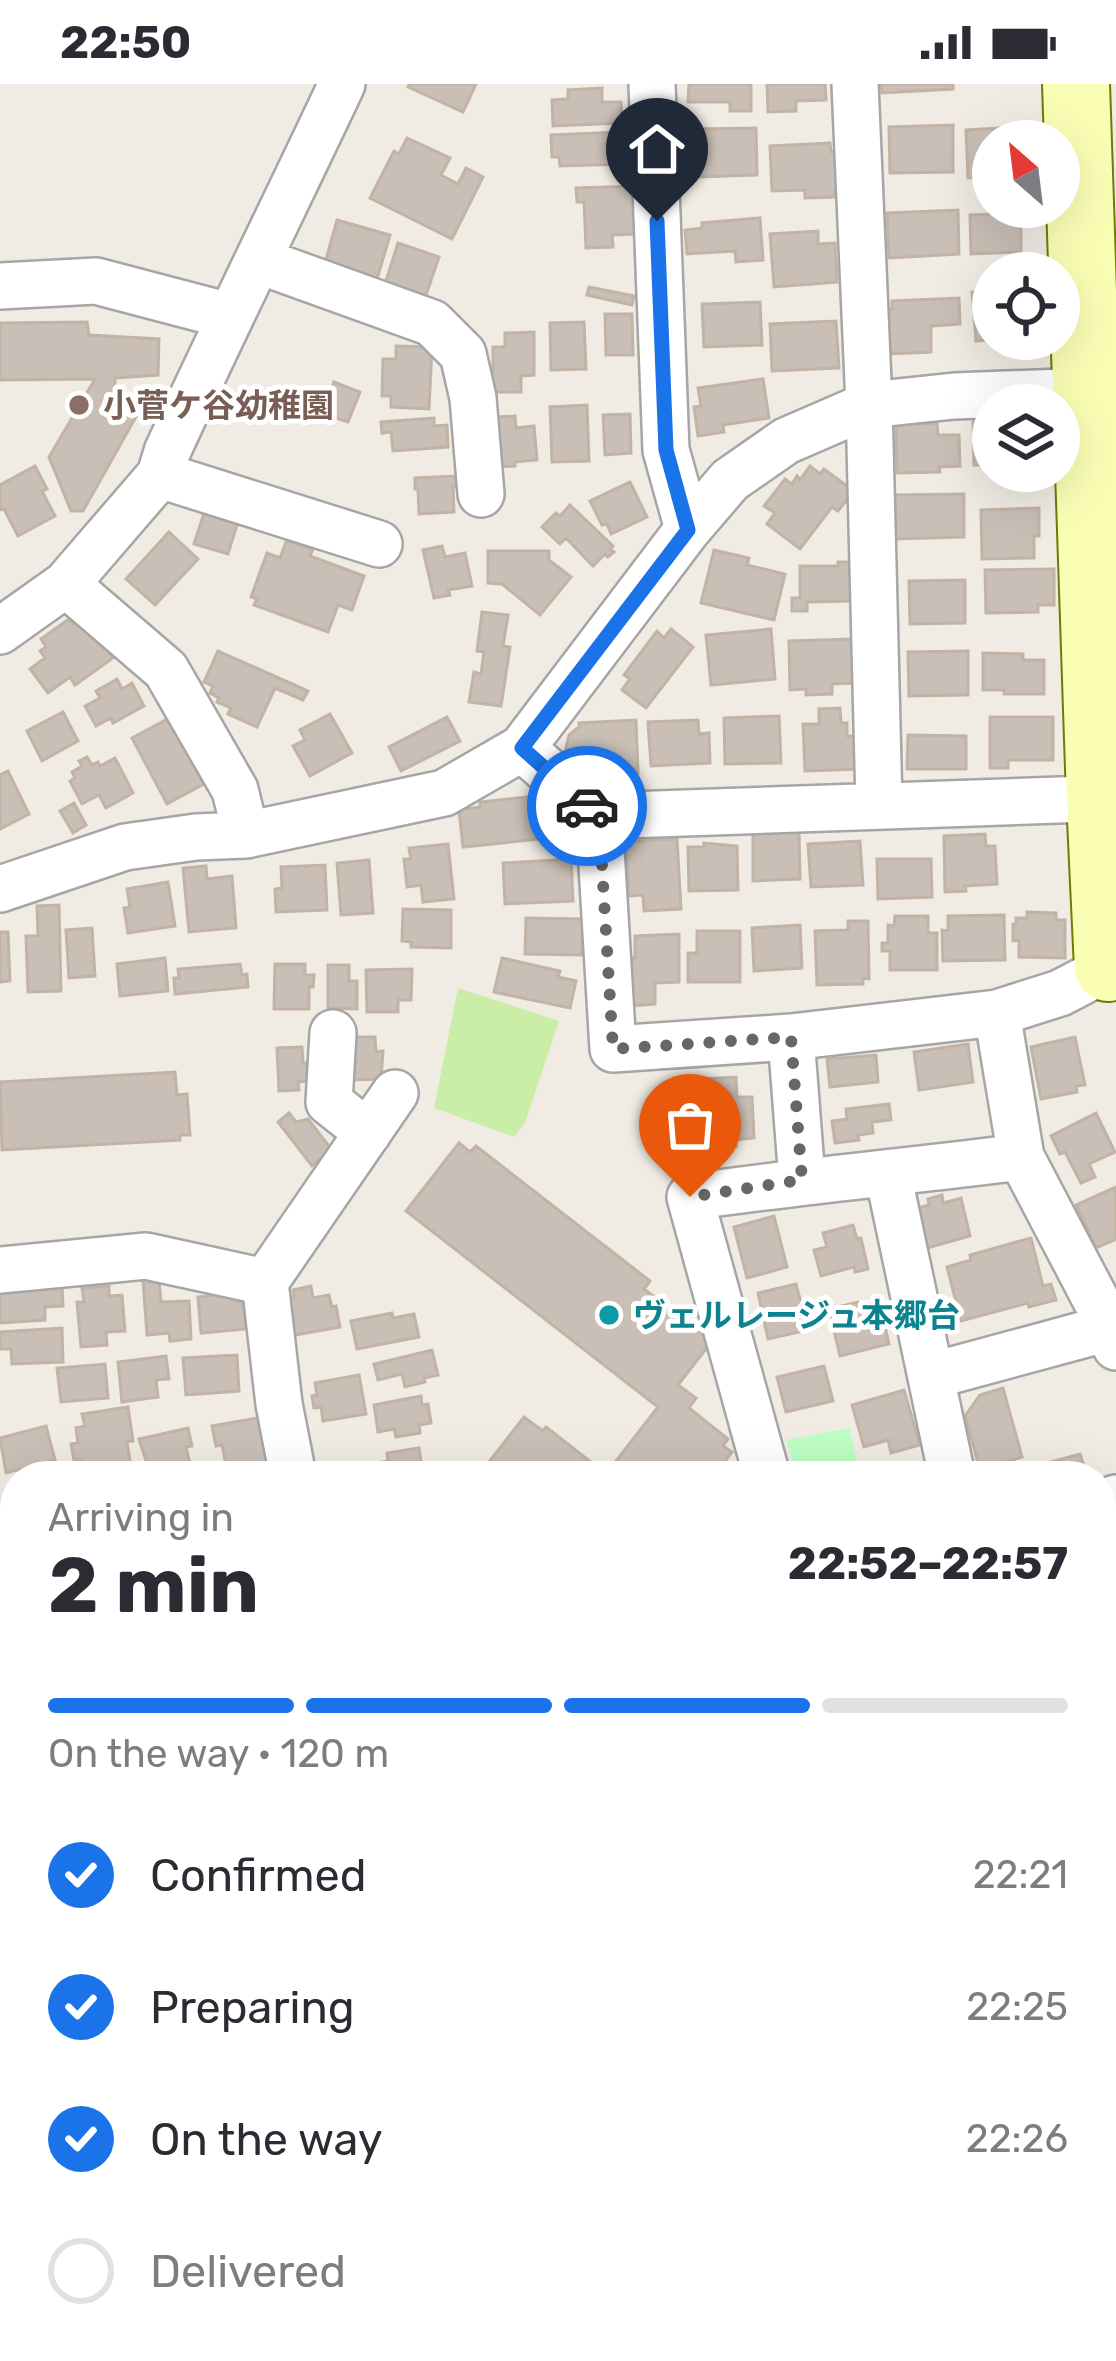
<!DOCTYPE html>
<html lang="en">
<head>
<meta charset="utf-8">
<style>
	:root { --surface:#fff; --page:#f2f2f3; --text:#2b2b33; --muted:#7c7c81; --line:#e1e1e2; --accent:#1a73e8 }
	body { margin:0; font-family:Rubik,"Noto Sans JP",sans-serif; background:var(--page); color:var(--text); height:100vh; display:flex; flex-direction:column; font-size:45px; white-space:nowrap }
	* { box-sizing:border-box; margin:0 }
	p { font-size:39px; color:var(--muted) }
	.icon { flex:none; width:66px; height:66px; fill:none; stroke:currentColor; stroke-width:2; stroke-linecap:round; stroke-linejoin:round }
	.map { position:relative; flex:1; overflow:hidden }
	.sheet { position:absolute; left:0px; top:1377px; width:1116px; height:900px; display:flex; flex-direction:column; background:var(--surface); border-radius:48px 48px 0 0; box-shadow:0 12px 48px #0002 }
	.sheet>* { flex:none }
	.needle { width:78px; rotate:332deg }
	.controls { position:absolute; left:972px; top:36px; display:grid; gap:24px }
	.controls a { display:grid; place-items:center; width:108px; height:108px; border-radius:50%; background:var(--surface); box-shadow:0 12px 48px #0002; font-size:60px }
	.pin { position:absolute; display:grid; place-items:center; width:102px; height:102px; color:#fff; margin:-123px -51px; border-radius:50% 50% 50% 0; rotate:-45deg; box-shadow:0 0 12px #0007 }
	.pin .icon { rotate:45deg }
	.courier { position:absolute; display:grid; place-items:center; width:120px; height:120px; margin:-60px; border:9px solid #1a73e8; border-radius:50%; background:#fff; color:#222; box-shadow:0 3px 15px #0007 }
	.head em { font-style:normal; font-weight:700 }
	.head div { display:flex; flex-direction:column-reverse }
	.head { display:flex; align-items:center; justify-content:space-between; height:204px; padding:0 48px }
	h1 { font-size:78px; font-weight:700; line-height:90px }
	.bar { display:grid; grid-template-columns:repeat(4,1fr); gap:18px 12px; align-content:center; height:144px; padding:0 48px }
	.bar i { height:15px; border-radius:9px; background:var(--line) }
	.bar .selected { background:var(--accent) }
	.bar p { grid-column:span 4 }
	ol { padding:0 48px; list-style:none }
	li { display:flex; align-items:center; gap:36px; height:132px }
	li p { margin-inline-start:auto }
	li .icon { padding:12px; border-radius:50%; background:var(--accent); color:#fff; stroke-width:4 }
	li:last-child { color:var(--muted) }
	li i { width:66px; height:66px; border:6px solid var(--line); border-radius:50% }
	.status { display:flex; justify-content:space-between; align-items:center; height:84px; padding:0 60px; background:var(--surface); direction:ltr }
	.status svg { height:33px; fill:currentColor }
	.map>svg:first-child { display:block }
</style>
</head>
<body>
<div class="status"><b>22:50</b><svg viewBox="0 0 49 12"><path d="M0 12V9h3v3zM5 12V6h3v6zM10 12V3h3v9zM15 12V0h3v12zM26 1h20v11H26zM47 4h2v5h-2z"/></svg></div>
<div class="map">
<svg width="1116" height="2277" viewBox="0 0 1116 2277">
	<rect width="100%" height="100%" fill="#f0ece4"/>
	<path fill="#caeea7" d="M458,904L559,937L525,1039L514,1053L434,1024Z
		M485,2262H610L606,2277H481Z"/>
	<path fill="#a8d396" d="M1101,1757L1116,1774V1990L1101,2003Z
		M1101,2041L1116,2068V2237L1109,2242L1116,2258L1114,2277H900L889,2262H1101Z"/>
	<path fill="#befdc3" d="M849,1344L861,1392H798L786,1356Z"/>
	<path fill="#c9bfb7" stroke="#c3b3a5" stroke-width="3" d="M409,0H476L463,28L408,3Z
		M689,0H751V27H730V18H688Z
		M767,0H825L826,16L796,17V27L768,28Z
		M881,0H953V5L882,9Z
		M602,4V18H621L622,39L553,42L552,16L568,15V6Z
		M953,41V88L890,89L889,43Z
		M1019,43V57H993V93L968,94L966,46Z
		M756,44L757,91L698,93L696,45Z
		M622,48L624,80L560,82L559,73H552L551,51Z
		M407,54L450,74L441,91L458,100L466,84L483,93L452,155L370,114L394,67L399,70Z
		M830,59L831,68H842L844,107L835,108V113L805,114V106L772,107L770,62Z
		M636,102L638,150L612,151L613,163L586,164L584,118H577L576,104Z
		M958,126L959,170L889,174L887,129Z
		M1021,129V168L971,170L970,131Z
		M760,134L763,176L736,178L735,167L687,170L685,146L702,144V139Z
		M337,136L390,151L377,195L325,179Z
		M818,147V160L835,159L837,198L774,203L770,150Z
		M398,159L439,173L425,214L385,200Z
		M589,203L634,212L632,221L587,211Z
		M993,206V255H998L976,257L972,208Z
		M959,214L960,240L931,242V268L889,270L887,226L892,225V217Z
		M760,218L762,261L704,263L702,220Z
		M605,230H632L633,271H606Z
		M836,237L839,284L772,287L770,240Z
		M87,238L89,251L159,255L158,291L115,294V307L142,322L83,427H71L49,373L95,295L0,296V239Z
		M584,238L586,285L551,286L550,239Z
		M534,248V291L521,292V308H493V263H505V249Z
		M396,262L432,263L429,325L391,323V312H382L383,275H396Z
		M763,295L769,334L723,341L724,348L698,352L694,323L701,322L698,304Z
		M334,298L360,308L348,338L323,330Z
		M587,321L589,377L552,378L550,323Z
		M630,330L631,369L605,371L603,331Z
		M515,332L516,344L534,342L537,376L515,378V382L501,383L497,333Z
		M973,333H993V381H974Z
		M434,334V342L447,341L448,363L393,367L391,348L382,349L381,338Z
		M937,339L938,351H959L960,382L939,383L940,388L897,389L896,341Z
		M35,382L47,405L42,407L55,432L18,452L4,425L0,426V401Z
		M810,382L820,390L824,385L854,407L838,427L832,423L800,465L767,440L775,429L764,422L785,395L792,400L797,392L800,396Z
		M457,392L458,403H453L454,428L419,430L418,405H415V394Z
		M630,398L647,433L611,450L607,440L602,441L590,417Z
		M964,410V453L892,455L891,411Z
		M207,420L240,431L228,470L194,460Z
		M570,421L613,462L610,465L614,468L608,473L605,470L593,482L566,454L560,460L542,443L556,429L560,432Z
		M1039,424V452H1034V474L982,475L981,426Z
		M169,448L198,475L155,521L126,495Z
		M287,456L313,465L310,472L364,492L352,526L338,521L328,548L254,521L257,515L251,513L267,469L280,474Z
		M442,462L445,473L465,469L472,502L448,506L450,511L434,514L423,466Z
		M714,466L749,474L747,481L785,490L774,536L701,519Z
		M488,467H549V476L571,493L540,531L502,500L488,499Z
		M838,478H851L852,517L807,518V527H792V514H800V482H838Z
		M1054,485V521H1038V528L986,529L985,486Z
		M965,496V539L910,540L909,497Z
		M482,528L508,531L503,562L510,563L501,622L469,618L474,588L481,590L484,568L477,567Z
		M83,533L113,574L75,601L70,593L48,609L30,585L45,574L40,567L46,563L41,555L69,535L73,540Z
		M671,545L693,563L646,624L622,606L630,595L624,591L657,547L664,554Z
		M771,545L775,595L711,601L706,551Z
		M852,555L853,599L832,600V610L806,611V605L790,606L789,557Z
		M218,567L308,607L303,616L275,604L257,643L228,630L231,624L217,618L219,614L210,609L213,602L204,598Z
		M968,567V611L909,612L908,568Z
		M983,569L1023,570V576H1044V610H1004V606H983Z
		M117,595L122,605L132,599L144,622L113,639L111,634L96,642L85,622L100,614L96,607Z
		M840,624L841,639H847V652H860L861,685L805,687L803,640H819V625Z
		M63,628L78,657L42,677L27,647Z
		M330,630L352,669L310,692L293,662L305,656L300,646Z
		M779,632L781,679L725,680L724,634Z
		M447,633L460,657L401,687L389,663Z
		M990,633H1053V676H1008V684H990Z
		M169,634L204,700L167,720L132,654Z
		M636,636L638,689L579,692L578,680L564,673L569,651L579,643V639Z
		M698,636L699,650L709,649L710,679L651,682L648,638Z
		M908,651L966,652V685H907Z
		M87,673L92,681L98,678L100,682L115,674L133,709L106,724L99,711L82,720L70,697L75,694L72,688L82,682L79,677Z
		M8,687L29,730L0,745V691Z
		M546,711L550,754L463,763L459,726L480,723V718Z
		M74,719L86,741L73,749L60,727Z
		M799,746L800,795L753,797V747Z
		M985,750L986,762H995L997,800L965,802L966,807L945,808L944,752Z
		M677,755L681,825L644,827L643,811L629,812L626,758Z
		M860,757L863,801L811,803L808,760Z
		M704,759L737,762L738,806L689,807L688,763H704Z
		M448,760L454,815L423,818L421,801L407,803L404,775H411L409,764Z
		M571,775L573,817L505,820L503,779Z
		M877,775H931L932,813L878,815Z
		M369,776L373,829L341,831L337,779Z
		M325,781L327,826L276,828L275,805L282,804L281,783Z
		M206,782L207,795L232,792L236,844L189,848L183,784Z
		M168,798L175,842L128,849L124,824L130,823L127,805Z
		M59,821L61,907L28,908L26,852H38L37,822Z
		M403,825L451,826V864L411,863V858L402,857Z
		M1027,828L1056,829V836H1065V874L1019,873V856L1013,857V840H1016V834H1027Z
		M1004,831L1005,876L943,877L942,846L948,847V832Z
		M895,832H928V849H937V886H890V867H882V859H888V841L894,842Z
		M526,834L583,835L582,871L525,870Z
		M848,837H868L869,895L863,894V900L817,901L815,847L848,846Z
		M800,841L802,884L754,887L752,844Z
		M92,844L95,892L69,894L66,846Z
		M697,847H740V898H688V869H697Z
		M0,848H8L10,897L0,898Z
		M679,850V898L655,899V920L629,922L627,874H635V852Z
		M165,874L168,907L120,912L117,880Z
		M502,874L560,887L558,893L576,897L570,924L494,908Z
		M240,880L242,891L247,890L248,903L175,910L174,894H179L178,885Z
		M275,880H305V891H314L313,903H309V925H274Z
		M328,881H349V897H357V925L328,924Z
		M412,885L411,916H398V928H367L366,886Z
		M351,953H375L376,968L383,967L381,995L352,996Z
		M1075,953L1085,1001L1076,1002L1077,1008L1041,1015L1031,963Z
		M968,960L973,998L919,1006L914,968Z
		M302,963L303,979H310L311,997L298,998L299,1006L279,1007L277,964Z
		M876,971L878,998L830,1003L827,975Z
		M175,988L177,1011L187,1010L190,1051H180V1056L2,1066L0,998Z
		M736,993L737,1013H752L754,1054L733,1056L736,1062L704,1064L702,1057L691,1058L689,1009L705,1007L704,995Z
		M889,1020L891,1036L872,1038L873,1049L858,1051L859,1056L835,1059L832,1037L847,1035L846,1025Z
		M289,1029L296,1038L308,1035L332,1066L312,1082L278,1038Z
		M1096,1029L1115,1068L1089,1080L1095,1093L1081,1099L1065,1068L1060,1070L1051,1052Z
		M459,1059L470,1068L476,1062L650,1197L644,1205L712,1257L678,1301L696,1314L689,1324L728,1355L723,1362L732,1368L714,1392H658L647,1384L641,1392H478L524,1333L543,1347L546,1343L606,1390L658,1323L406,1127Z
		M1116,1103V1155L1096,1164L1076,1121Z
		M942,1111L943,1119L961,1114L970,1152L924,1165L914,1125L929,1121L928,1115Z
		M774,1132L787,1183L747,1194L734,1143Z
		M853,1141L857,1155L861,1154L868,1185L855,1188L854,1183L821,1192L814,1166L827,1163L823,1149Z
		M1031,1154L1043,1202L1051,1200L1056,1216L1029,1223L1028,1219L961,1237L947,1183L971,1176L970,1171Z
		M159,1196L161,1218L189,1217L191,1255L170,1257L169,1249L147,1251L143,1197Z
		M0,1198L62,1200L63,1222L45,1223V1236L0,1239Z
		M796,1200L808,1246L768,1255L758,1209Z
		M109,1202V1212L122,1211L125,1247L106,1248L107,1261L81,1263L77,1218H84L82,1204Z
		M311,1202L313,1214L329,1211L332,1223L336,1222L340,1243L290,1252L287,1214L294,1213L293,1206Z
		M235,1209L237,1218L243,1217L246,1245L201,1249L198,1213Z
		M858,1218L860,1226L880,1221L889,1260L840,1272L829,1225Z
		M392,1229L393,1234L414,1230L419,1253L357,1265L351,1237Z
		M62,1244L63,1278L12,1280L11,1265H0V1248Z
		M432,1266L438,1291L424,1294L425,1298L405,1303L402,1290L378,1296L374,1280Z
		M237,1271L239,1307L186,1311L183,1274Z
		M166,1272L169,1295L156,1296L158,1313L122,1318L118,1278Z
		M105,1280L108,1314L61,1318L57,1284Z
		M824,1282L833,1317L786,1328L777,1293Z
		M359,1291L366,1330L323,1337L321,1323L314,1324L312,1312L317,1311L315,1299Z
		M1003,1304L1022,1373L980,1386L965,1332L980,1311Z
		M904,1306L920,1361L891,1369L888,1356L864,1363L852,1321Z
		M421,1312L422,1321L428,1320L431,1339L419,1341L420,1349L396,1353L394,1345L378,1348L374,1321Z
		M128,1323L133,1357L127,1358L131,1382L85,1390L82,1375L74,1376L71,1360L78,1359L76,1344L85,1342L82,1330Z
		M263,1333L269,1382L228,1390L222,1361L216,1362L212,1342Z
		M46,1342L55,1376L6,1389L0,1354Z
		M188,1344L192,1362L186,1363L193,1392H151L139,1355Z
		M419,1364L423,1392H384L382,1378L388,1377L387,1369Z
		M1080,1370L1087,1392H1034L1045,1389L1043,1380Z
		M1116,1670V1744L1101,1746V1672Z
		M0,1687L15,1692V1748L0,1744Z
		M10,1796L15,1798V1854L0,1849V1824Z
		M14,2084L15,2105L3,2112L15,2141L5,2147L0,2143V2090Z
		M335,2262H383L378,2277L334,2265Z
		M414,2262H447L463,2266L461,2277H411Z
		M813,2264L817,2274L838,2265L844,2277H792L790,2273Z
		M620,2268L724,2269L731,2277H620Z"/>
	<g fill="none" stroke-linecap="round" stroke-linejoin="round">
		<g stroke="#a6a6a6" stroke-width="50">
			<path id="street" d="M652,0L666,366L688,445
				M855,0L869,321L879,721
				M260,177L432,239L463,270L473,314L481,410
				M0,202L96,197L229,232
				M160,391L379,460
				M66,500L166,586L235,706L246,751
				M0,547L66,500L160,391L167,368C224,244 284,123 342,0
				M522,664L599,732L1116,714
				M599,732L613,965L791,953L997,929L1060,909L1108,884
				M0,805L125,763L196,753L246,751L444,709L522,664L688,445L730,396L786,357L869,321L954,312L1113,306
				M997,929L1021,1073L1098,1220L1116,1263
				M333,949L329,1018L368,1049
				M791,953L802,1096
				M888,1090L952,1392
				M0,1186L146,1172L265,1198
				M931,1292L1108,1244
				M293,1392L279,1320L265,1198L395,1009
				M767,1392L690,1113C800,1097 911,1087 1021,1073
				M1104,1418L1116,1414
				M0,1673L15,1677
				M0,1770L15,1774
				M0,2241L15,2242
				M866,2262L877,2277"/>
		</g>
		<g stroke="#6e7c00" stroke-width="70">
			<path id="secondary" d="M1076,0L1100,714L1108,884
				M0,1489L15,1534
				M175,2262L238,2277"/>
		</g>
		<path stroke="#ff7667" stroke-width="8" stroke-dasharray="6 6" stroke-linecap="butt" d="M1101,1869L1116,1858
			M978,2262L983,2277"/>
		<use href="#street" stroke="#fff" stroke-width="45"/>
		<use href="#secondary" stroke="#fafeb5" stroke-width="66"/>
	</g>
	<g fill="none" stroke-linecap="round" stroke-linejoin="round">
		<path stroke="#686764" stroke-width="12" stroke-dasharray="0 21.6" d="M587,722L599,732L613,965L791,953L802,1096L690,1113"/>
		<path stroke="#1a73e8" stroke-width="15" d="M587,722L522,664L688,446L666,366L657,137"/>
	</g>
	<circle fill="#8d6e63" stroke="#fff" stroke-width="4.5" cx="79" cy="321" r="12"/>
	<circle fill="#0f9aa8" stroke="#fff" stroke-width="4.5" cx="609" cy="1231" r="12"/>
	<g text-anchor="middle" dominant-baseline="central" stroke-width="10" stroke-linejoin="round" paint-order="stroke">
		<g font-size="33" font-weight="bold" fill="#785e54" stroke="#fff" text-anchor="start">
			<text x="103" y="321">小菅ケ谷幼稚園</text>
		</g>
		<g font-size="33" font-weight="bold" fill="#0d838f" stroke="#fff" text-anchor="start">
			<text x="633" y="1231">ヴェルレージュ本郷台</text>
		</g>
	</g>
</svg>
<div class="controls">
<a><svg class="needle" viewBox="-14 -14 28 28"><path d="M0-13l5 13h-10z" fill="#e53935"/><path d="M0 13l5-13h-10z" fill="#7c7c81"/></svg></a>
<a><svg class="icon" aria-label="locate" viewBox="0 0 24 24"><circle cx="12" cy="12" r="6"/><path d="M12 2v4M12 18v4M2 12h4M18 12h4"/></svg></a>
<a><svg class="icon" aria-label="layers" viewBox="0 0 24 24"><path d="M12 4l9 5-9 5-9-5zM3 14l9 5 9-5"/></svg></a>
</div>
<div class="pin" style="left:690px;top:1113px;background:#ea580c"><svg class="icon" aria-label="bag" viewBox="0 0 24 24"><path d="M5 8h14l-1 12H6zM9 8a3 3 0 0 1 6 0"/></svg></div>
<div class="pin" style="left:657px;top:137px;background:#1f2937"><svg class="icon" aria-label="home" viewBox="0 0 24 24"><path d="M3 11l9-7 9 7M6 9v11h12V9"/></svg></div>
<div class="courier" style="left:587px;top:722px"><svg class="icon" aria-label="car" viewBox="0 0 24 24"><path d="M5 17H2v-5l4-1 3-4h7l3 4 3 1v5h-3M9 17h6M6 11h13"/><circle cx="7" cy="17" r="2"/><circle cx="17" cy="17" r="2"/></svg></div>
<section class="sheet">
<div class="head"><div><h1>2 min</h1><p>Arriving in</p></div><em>22:52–22:57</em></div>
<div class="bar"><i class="selected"></i><i class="selected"></i><i class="selected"></i><i></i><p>On the way · 120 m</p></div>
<ol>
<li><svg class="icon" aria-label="check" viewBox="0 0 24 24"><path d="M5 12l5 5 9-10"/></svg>Confirmed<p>22:21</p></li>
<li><svg class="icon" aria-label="check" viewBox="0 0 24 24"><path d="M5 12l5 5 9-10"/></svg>Preparing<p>22:25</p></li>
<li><svg class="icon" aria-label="check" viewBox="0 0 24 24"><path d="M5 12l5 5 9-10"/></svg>On the way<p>22:26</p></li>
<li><i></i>Delivered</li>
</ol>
</section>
</div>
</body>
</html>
